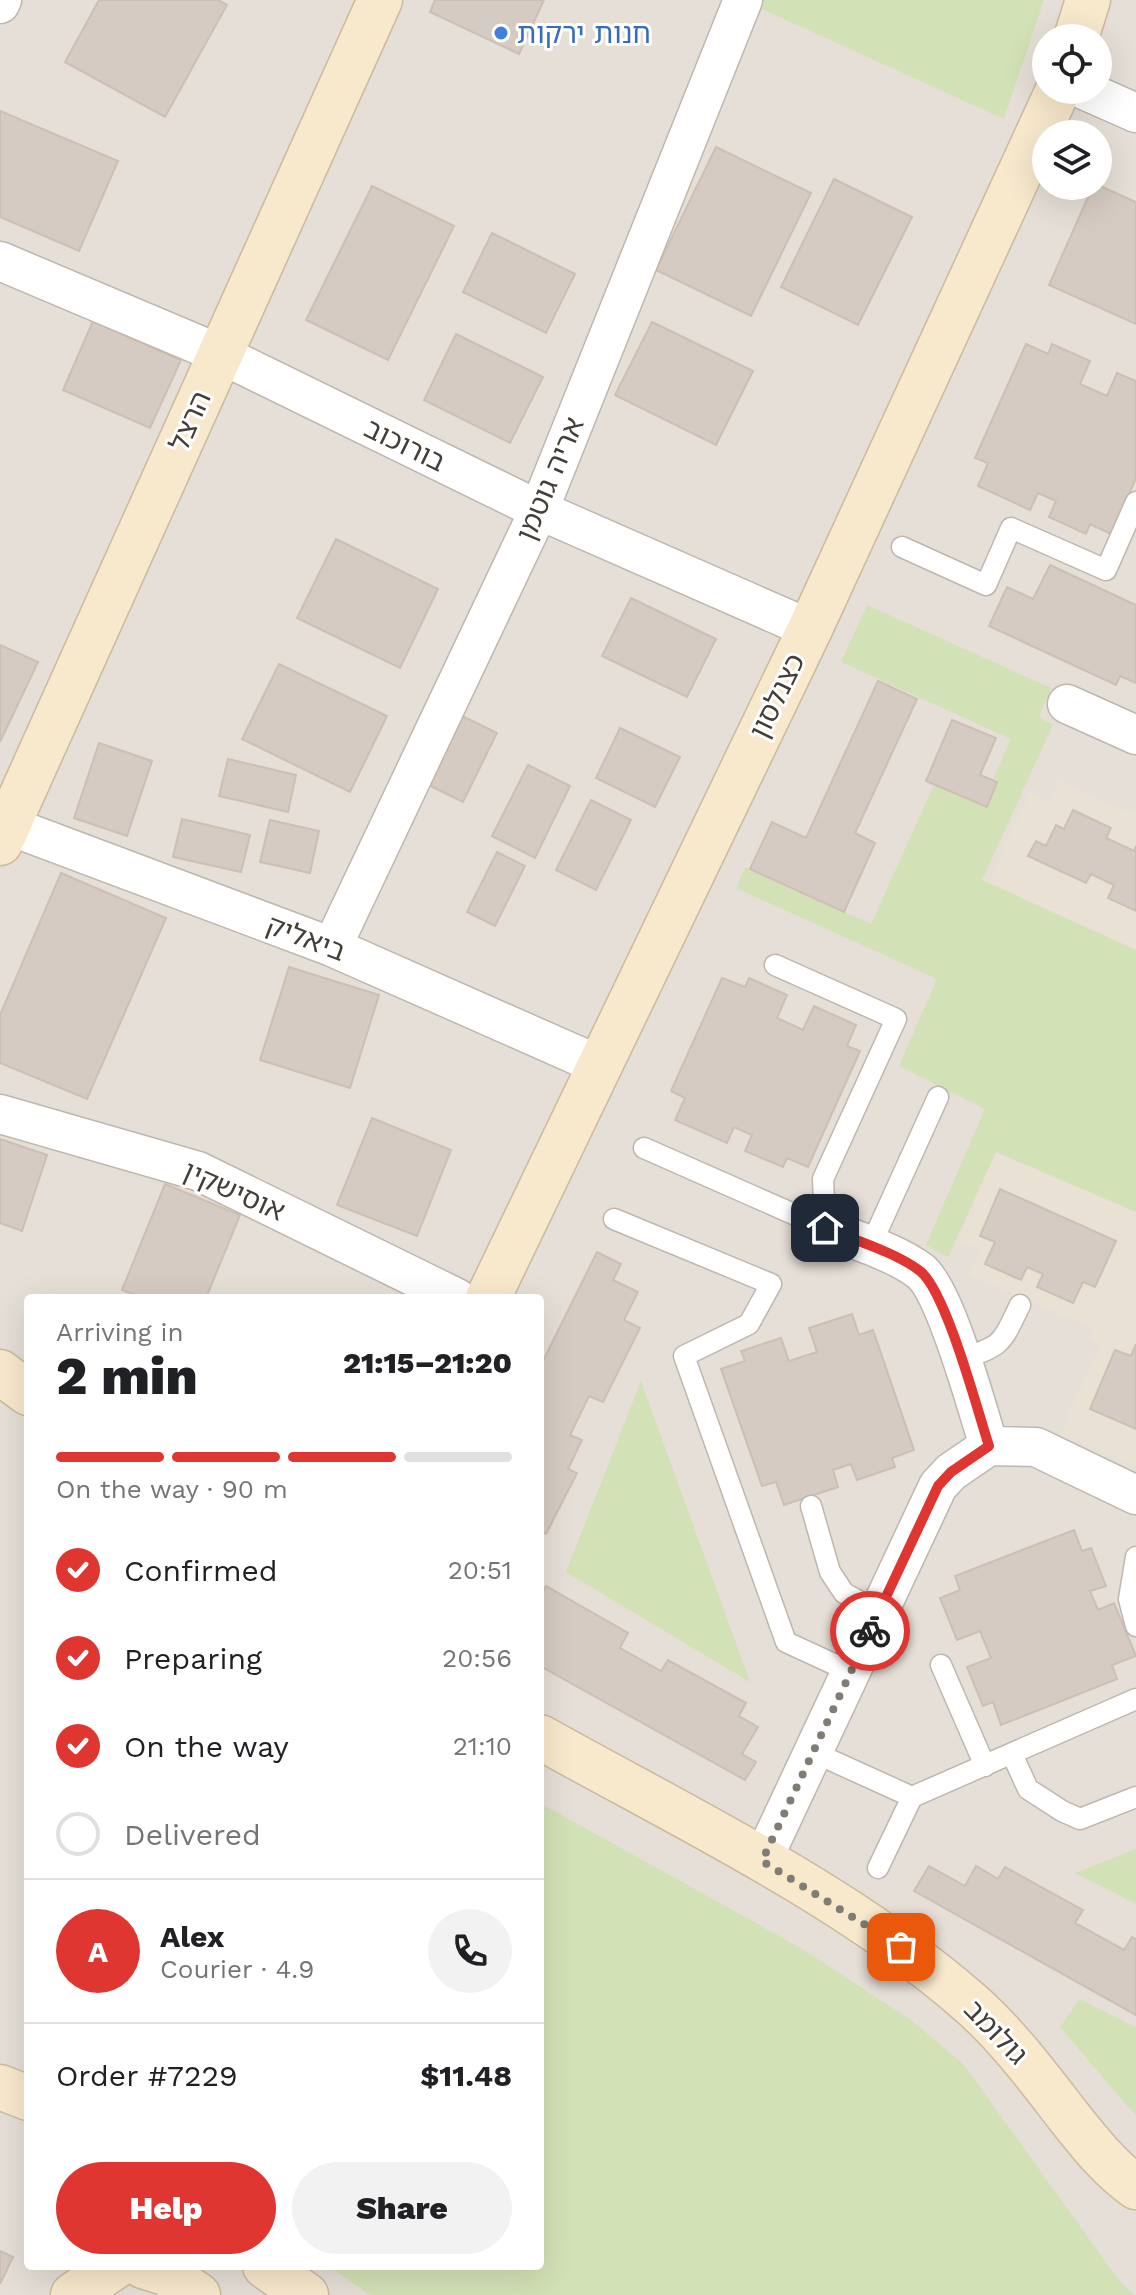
<!DOCTYPE html>
<html lang="en">
<head>
<meta charset="utf-8">
<style>
	:root { --surface:#fff; --page:#f2f2f2; --text:#202124; --muted:#757577; --line:#e0e0e0; --accent:#e03631 }
	body { margin:0; font-family:"Work Sans","Noto Sans Hebrew",sans-serif; background:var(--page); color:var(--text); height:100vh; display:flex; flex-direction:column; font-size:30px; white-space:nowrap }
	* { box-sizing:border-box; margin:0 }
	p { font-size:26px; color:var(--muted) }
	.icon { flex:none; width:44px; height:44px; fill:none; stroke:currentColor; stroke-width:2; stroke-linecap:round; stroke-linejoin:round }
	.map { position:relative; flex:1; overflow:hidden }
	.details { position:absolute; left:24px; top:1294px; width:520px; height:976px; display:flex; flex-direction:column; background:var(--surface); border-radius:8px; box-shadow:0 8px 32px #0002 }
	.details>* { flex:none }
	.tools { position:absolute; left:1032px; top:24px; display:grid; gap:16px }
	.tools a { display:grid; place-items:center; width:80px; height:80px; border-radius:50%; background:var(--surface); box-shadow:0 8px 32px #0002; font-size:40px }
	.pin { position:absolute; display:grid; place-items:center; width:68px; height:68px; color:#fff; margin:-34px; border-radius:16px; box-shadow:0 4px 12px #0006 }
	.courier { position:absolute; display:grid; place-items:center; width:80px; height:80px; margin:-40px; border:6px solid #e03631; border-radius:50%; background:#fff; color:#222; box-shadow:0 2px 10px #0007 }
	.overview em { font-style:normal; font-weight:800 }
	.overview div { display:flex; flex-direction:column-reverse }
	.overview { display:flex; align-items:center; justify-content:space-between; height:136px; padding:0 32px }
	h1 { font-size:52px; font-weight:800; line-height:60px }
	.bar { display:grid; grid-template-columns:repeat(4,1fr); gap:12px 8px; align-content:center; height:96px; padding:0 32px }
	.bar i { height:10px; border-radius:6px; background:var(--line) }
	.bar .current { background:var(--accent) }
	.bar p { grid-column:span 4 }
	.line { display:flex; align-items:center; gap:20px; padding:0 32px; border-top:2px solid var(--line) }
	.line div { flex:1 }
	.round { display:grid; place-items:center; flex:none; width:84px; height:84px; border-radius:42px; background:var(--page) }
	ol { padding:0 32px; list-style:none }
	li { display:flex; align-items:center; gap:24px; height:88px }
	li p { margin-inline-start:auto }
	li .icon { padding:8px; border-radius:50%; background:var(--accent); color:#fff; stroke-width:4 }
	li:last-child { color:var(--muted) }
	li i { width:44px; height:44px; border:4px solid var(--line); border-radius:50% }
	.cta { display:flex; gap:16px; margin-top:auto; padding:16px 32px }
	.cta a { flex:1; height:92px; border-radius:48px; background:var(--accent); color:#fff; font-size:32px; font-weight:800; line-height:92px; text-align:center }
	.cta a+a { background:var(--page); color:var(--text) }
	.map>svg:first-child { display:block }
</style>
</head>
<body>
<div class="map">
<svg width="1136" height="2295" viewBox="0 0 1136 2295">
	<rect width="100%" height="100%" fill="#f2eee8"/>
	<path fill="#e5dfd7" fill-rule="evenodd" d="M0,0H1136V2295H0ZM1046,38H1098V90H1046ZM1046,134H1098V186H1046ZM28,1298H540V2266H28Z"/>
	<path fill="#e9e1d4" d="M1059,781L1136,816V950L989,883L1030,794L1049,802Z
		M995,1152L1136,1212V1467L1061,1434L1101,1343L1090,1338L1094,1328L969,1275L981,1250L958,1239Z"/>
	<path fill="#d3e1b6" d="M742,0H1044L1004,119Z
		M867,605L1051,688L1039,717L1053,725L982,880L1136,950V1212L996,1152L948,1257L926,1245L985,1109L899,1066L937,979L736,888L745,867L871,924L935,783L982,804L1011,739L841,662Z
		M641,1381L750,1682L566,1572Z
		M540,1803L799,1947L911,2020L964,2065L1120,2282L1135,2295H370L328,2266H540Z
		M1136,1849V1904L1075,1873Z
		M1080,1999L1136,2027V2116L1060,2027Z"/>
	<path fill="#d5cbc2" stroke="#ccbfb3" stroke-width="2" d="M99,0H218L227,5L165,117L65,62Z
		M435,0H544L519,54L430,12Z
		M0,111L118,161L79,251L0,217Z
		M716,147L811,193L751,316L656,270Z
		M834,179L912,217L858,325L781,287Z
		M1098,185L1136,202V324L1049,285L1093,186Z
		M372,186L454,226L388,360L306,320Z
		M492,233L575,274L546,333L463,292Z
		M93,321L181,360L150,428L63,390Z
		M652,322L753,371L716,445L615,395Z
		M456,334L543,377L510,443L424,400Z
		M1026,344L1048,354L1052,344L1090,361L1080,384L1107,396L1117,373L1136,381V478L1111,534L1090,524L1086,534L1049,517L1056,501L1038,493L1030,510L978,486L988,463L975,458Z
		M336,539L438,589L400,668L297,618Z
		M1050,565L1136,605V683L1120,676L1116,685L989,626L1007,587L1033,599Z
		M631,598L716,639L687,697L602,656Z
		M0,645L38,662L0,742Z
		M279,664L387,716L350,792L242,739Z
		M878,681L917,699L855,833L875,843L844,912L750,869L772,822L806,838Z
		M454,712L497,733L463,802L420,781Z
		M952,720L996,738L980,775L997,782L987,807L926,781Z
		M620,728L680,757L655,807L596,778Z
		M99,743L152,761L127,836L74,818Z
		M228,759L296,775L288,812L219,796Z
		M528,765L570,786L535,858L492,836Z
		M591,800L631,820L596,890L556,870Z
		M1073,810L1111,828L1106,838L1134,851L1136,846V911L1108,898L1114,885L1091,874L1086,883L1028,856L1036,841L1046,846L1056,825L1064,829Z
		M182,819L250,835L241,872L173,857Z
		M270,820L319,831L310,873L260,862Z
		M497,852L525,866L495,926L467,912Z
		M61,873L166,918L87,1099L0,1063V1015Z
		M289,967L379,995L350,1088L260,1060Z
		M722,978L745,987L749,978L787,995L777,1018L803,1030L814,1006L856,1025L847,1046L860,1051L808,1167L787,1158L783,1167L745,1151L752,1135L734,1127L727,1143L675,1120L685,1098L671,1091Z
		M372,1118L451,1150L417,1236L337,1205Z
		M0,1139L47,1155L22,1231L0,1223Z
		M165,1184L240,1215L206,1298H143L122,1290Z
		M1000,1189L1116,1241L1095,1287L1083,1282L1073,1303L1037,1287L1043,1274L1027,1267L1021,1280L985,1264L995,1242L980,1236Z
		M597,1252L621,1264L613,1280L638,1292L624,1320L640,1328L603,1402L589,1396L570,1435L582,1440L568,1469L577,1473L546,1534L540,1531V1367Z
		M852,1314L859,1335L873,1330L914,1450L892,1458L895,1467L857,1480L851,1464L833,1470L838,1487L784,1505L776,1482L762,1486L721,1369L745,1361L741,1351L781,1338L789,1361L817,1352L809,1328Z
		M1136,1344V1429L1090,1409L1115,1350L1131,1356Z
		M1074,1530L1082,1551L1091,1548L1106,1586L1090,1591L1098,1610L1114,1603L1136,1656L1112,1665L1117,1679L1001,1725L993,1702L983,1706L967,1667L991,1658L980,1631L957,1640L940,1598L960,1590L955,1576Z
		M546,1586L628,1633L620,1648L661,1671L668,1660L746,1703L739,1716L758,1727L742,1754L756,1762L745,1780L540,1666V1596Z
		M929,1866L965,1886L976,1866L998,1879L1005,1867L1083,1910L1075,1923L1124,1950L1132,1937L1136,1939V2015L914,1891Z
		M0,2251L13,2257L0,2284Z"/>
	<g fill="none" stroke-linecap="round" stroke-linejoin="round">
		<g stroke="#bfb7af" stroke-width="23">
			<path id="lane" d="M902,547L986,585L1011,528L1106,570L1136,502
				M644,1148L825,1228L823,1179L896,1019L775,965
				M614,1219L771,1284L749,1324L684,1356L786,1642L851,1672
				M870,1247L938,1097
				M960,1359C1003,1346 1001,1344 1020,1305
				M811,1506L830,1572L844,1593L879,1612
				M1136,1557L1129,1599L1136,1626
				M941,1665L985,1766
				M813,1752L912,1797
				M1012,1754L1028,1789L1062,1811L1080,1819L1136,1797
				M878,1868L912,1797L1136,1699"/>
		</g>
		<g stroke="#bfb7af" stroke-width="41">
			<path id="street" d="M0,4L2,0
				M1084,90L1136,113
				M0,261L220,354L539,510L810,629
				M1067,704L1136,735
				M7,825L332,947L599,1065
				M332,947L539,510L743,0
				M0,1114L198,1171L457,1298
				M825,1228C852,1239 897,1253 920,1271C946,1291 977,1409 989,1446L1036,1447L1136,1495
				M762,1861L938,1486L951,1472L989,1446"/>
		</g>
		<g stroke="#ccba9d" stroke-width="47">
			<path id="secondary" d="M1076,38L1088,0
				M0,843L380,0
				M488,1298L810,629L1058,90
				M0,1372L28,1393
				M540,1737C683,1817 847,1895 969,2002C1007,2035 1038,2077 1069,2117C1089,2142 1109,2168 1136,2187
				M0,2087L28,2098
				M143,2266L165,2273L198,2295
				M265,2266L306,2295
				M73,2295L116,2266"/>
		</g>
		<use href="#lane" stroke="#fff" stroke-width="20"/>
		<use href="#street" stroke="#fff" stroke-width="38"/>
		<use href="#secondary" stroke="#f8e8cc" stroke-width="44"/>
	</g>
	<g fill="none" stroke-linecap="round" stroke-linejoin="round">
		<path stroke="#817c76" stroke-width="8" stroke-dasharray="0 14.4" d="M870,1631L762,1861L901,1947"/>
		<path stroke="#e03631" stroke-width="10" d="M825,1228C852,1239 897,1253 920,1271C946,1291 977,1409 989,1446L951,1472L938,1486L870,1631"/>
	</g>
	<circle fill="#3f7fe0" stroke="#fff" stroke-width="3" cx="501" cy="33" r="8"/>
	<g text-anchor="middle" dominant-baseline="central" stroke-width="6" stroke-linejoin="round" paint-order="stroke">
		<g font-size="28" fill="#366cbe" stroke="#fff" text-anchor="start">
			<text x="517" y="33">חנות ירקות</text>
		</g>
		<g font-size="28" fill="#443e38" stroke="#fff">
			<text transform="translate(190 421) rotate(-66)">הרצל</text>
			<text transform="translate(405 445) rotate(26)">בורוכוב</text>
			<text transform="translate(550 479) rotate(-67)">אריה גוטמן</text>
			<text transform="translate(777 696) rotate(-64)">כצנלסון</text>
			<text transform="translate(306 938) rotate(21)">ביאליק</text>
			<text transform="translate(234 1191) rotate(24)">אוסישקין</text>
			<text transform="translate(996 2032) rotate(46)">גולומב</text>
		</g>
	</g>
</svg>
<div class="tools">
<a><svg class="icon" aria-label="locate" viewBox="0 0 24 24"><circle cx="12" cy="12" r="6"/><path d="M12 2v4M12 18v4M2 12h4M18 12h4"/></svg></a>
<a><svg class="icon" aria-label="layers" viewBox="0 0 24 24"><path d="M12 4l9 5-9 5-9-5zM3 14l9 5 9-5"/></svg></a>
</div>
<div class="pin" style="left:901px;top:1947px;background:#ea580c"><svg class="icon" aria-label="bag" viewBox="0 0 24 24"><path d="M5 8h14l-1 12H6zM9 8a3 3 0 0 1 6 0"/></svg></div>
<div class="pin" style="left:825px;top:1228px;background:#1f2937"><svg class="icon" aria-label="home" viewBox="0 0 24 24"><path d="M3 11l9-7 9 7M6 9v11h12V9"/></svg></div>
<div class="courier" style="left:870px;top:1631px"><svg class="icon" aria-label="bike" viewBox="0 0 24 24"><circle cx="6" cy="16" r="4"/><circle cx="18" cy="16" r="4"/><path d="M6 16l4-8h5l3 8M10 8l3 8H6M13 5h3"/></svg></div>
<section class="details">
<div class="overview"><div><h1>2 min</h1><p>Arriving in</p></div><em>21:15–21:20</em></div>
<div class="bar"><i class="current"></i><i class="current"></i><i class="current"></i><i></i><p>On the way · 90 m</p></div>
<ol>
<li><svg class="icon" aria-label="check" viewBox="0 0 24 24"><path d="M5 12l5 5 9-10"/></svg>Confirmed<p>20:51</p></li>
<li><svg class="icon" aria-label="check" viewBox="0 0 24 24"><path d="M5 12l5 5 9-10"/></svg>Preparing<p>20:56</p></li>
<li><svg class="icon" aria-label="check" viewBox="0 0 24 24"><path d="M5 12l5 5 9-10"/></svg>On the way<p>21:10</p></li>
<li><i></i>Delivered</li>
</ol>
<div class="line" style="height:144px"><b class="round" style="background:var(--accent);color:#fff">A</b><div><b>Alex</b><p>Courier · 4.9</p></div><a class="round"><svg class="icon" aria-label="phone" viewBox="0 0 24 24"><path d="M5 4h4l2 5-3 2q2 4 5 5l2-3 5 2v4C11 20 4 13 5 4z"/></svg></a></div>
<div class="line" style="height:104px"><div>Order #7229</div><b>$11.48</b></div>
<div class="cta"><a>Help</a><a>Share</a></div>
</section>
</div>
</body>
</html>
